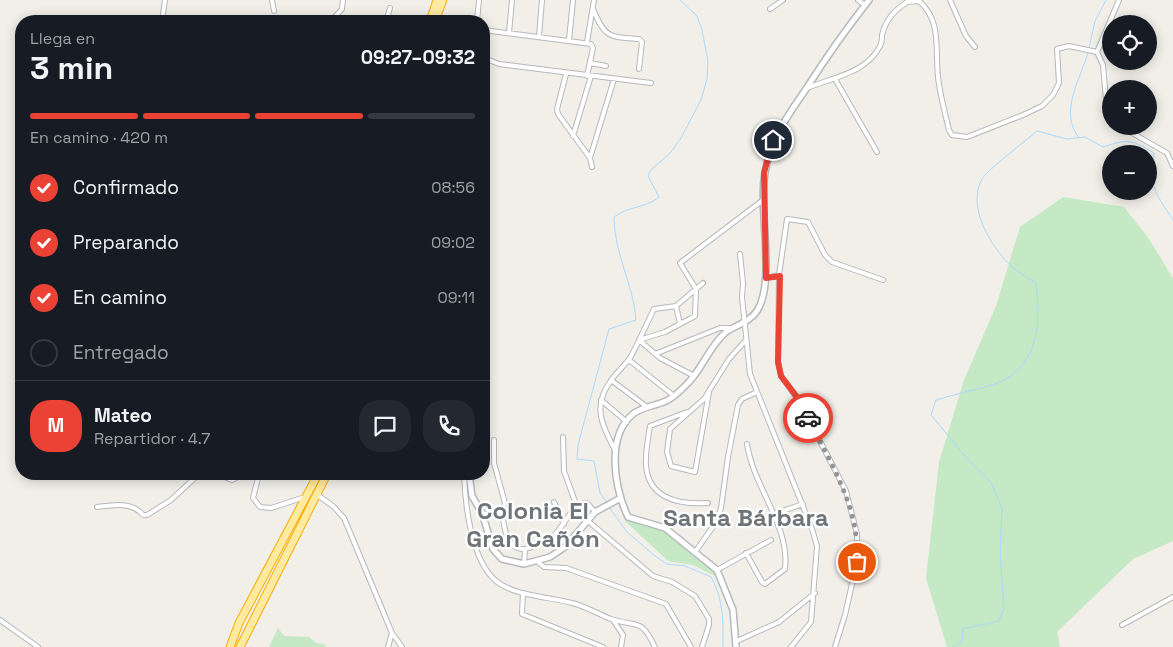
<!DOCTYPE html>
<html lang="es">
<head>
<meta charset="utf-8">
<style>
	:root { --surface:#171b24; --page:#242831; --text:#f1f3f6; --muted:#9ea1a6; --line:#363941; --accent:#ea4335 }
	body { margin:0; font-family:"Space Grotesk",sans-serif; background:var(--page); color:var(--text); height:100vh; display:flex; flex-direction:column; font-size:19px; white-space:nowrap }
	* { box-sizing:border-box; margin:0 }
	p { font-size:16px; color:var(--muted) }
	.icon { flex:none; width:28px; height:28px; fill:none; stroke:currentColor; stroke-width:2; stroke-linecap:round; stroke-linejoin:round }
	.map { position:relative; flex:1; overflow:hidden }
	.panel { position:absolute; left:15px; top:15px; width:475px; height:465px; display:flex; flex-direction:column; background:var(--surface); border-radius:20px; box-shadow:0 2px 12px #0003 }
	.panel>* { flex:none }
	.fabs { position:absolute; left:1102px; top:15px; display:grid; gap:10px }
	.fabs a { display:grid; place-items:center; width:55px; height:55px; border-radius:50%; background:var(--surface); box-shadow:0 2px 12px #0003; font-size:25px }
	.pin { position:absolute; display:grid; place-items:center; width:42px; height:42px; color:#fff; margin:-21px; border:2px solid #fff; border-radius:50%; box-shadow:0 1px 5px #0007 }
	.courier { position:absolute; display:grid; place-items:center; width:50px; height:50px; margin:-25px; border:4px solid #ea4335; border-radius:50%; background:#fff; color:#222; box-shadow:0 1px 6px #0007 }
	.overview em { font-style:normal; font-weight:600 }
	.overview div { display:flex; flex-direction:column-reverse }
	.overview { display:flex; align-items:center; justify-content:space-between; height:85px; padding:0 15px }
	h1 { font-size:32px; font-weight:600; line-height:38px }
	.bar { display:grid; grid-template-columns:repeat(4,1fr); gap:8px 5px; align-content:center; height:60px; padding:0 15px }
	.bar i { height:6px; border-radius:4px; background:var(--line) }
	.bar .current { background:var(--accent) }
	.bar p { grid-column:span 4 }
	.line { display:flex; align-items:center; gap:12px; padding:0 15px; border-top:1px solid var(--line) }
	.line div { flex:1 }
	.round { display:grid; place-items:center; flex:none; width:52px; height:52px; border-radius:20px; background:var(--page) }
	ol { padding:0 15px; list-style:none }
	li { display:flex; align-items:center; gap:15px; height:55px }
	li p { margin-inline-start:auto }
	li .icon { padding:5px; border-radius:50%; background:var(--accent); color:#fff; stroke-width:4 }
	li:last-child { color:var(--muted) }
	li i { width:28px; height:28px; border:2px solid var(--line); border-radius:50% }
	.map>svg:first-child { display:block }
</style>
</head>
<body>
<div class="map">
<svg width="1173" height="647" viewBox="0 0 1173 647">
	<rect width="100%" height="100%" fill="#f1efe8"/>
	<path fill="#c5e8c5" d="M1063,197L1124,207L1149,239L1173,278V541L1133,559L1057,632L1060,647H947L926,578L939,462L964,380L996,306L1020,227Z
		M628,519L665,529L717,573L715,576L693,565L668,561L625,521Z
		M278,628L284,636L309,637L316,643L324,644L326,647H269Z"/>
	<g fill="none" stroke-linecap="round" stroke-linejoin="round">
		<path stroke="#aadaff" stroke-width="1" d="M1089,48L1095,21L1106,0
			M1079,138C1058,112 1081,79 1088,52
			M608,504L600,493L594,461L577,459L578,445L609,329L636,320C634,286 614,254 614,217C628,206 647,208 659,197L648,176L650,171L671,152L681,138L701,100L707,79L708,61L702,30L697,16L680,0
			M609,507L627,532L655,556L667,564L685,566L711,577C724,600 723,622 723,647
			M953,647L962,641L963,629L999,621L1004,608L1000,553L1002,508L991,482L970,462L931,415L936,400C954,394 973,391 992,385C1039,369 1041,325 1036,283C1028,278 1020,273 1013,268C992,248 966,208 982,179C986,171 1028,139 1037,131L1067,139L1085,137L1103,147C1127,139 1132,139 1154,153C1150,189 1154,191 1173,220"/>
		<g stroke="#b5b8bc" stroke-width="6">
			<path id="minor" d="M272,0L274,11
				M858,0L865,5
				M950,0L966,36L975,47
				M593,9C605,38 609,37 639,39L642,42L639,69
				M770,9L783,0
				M162,21L165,0
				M331,21L342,9L343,0
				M386,21L390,8
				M477,21L479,0
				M484,30L591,44L593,48L587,76
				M509,33L512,0
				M539,36L542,0
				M569,40L573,0
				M587,42L594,0
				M1097,52L1119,0
				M484,58L499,64L651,83
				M590,63L606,66
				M566,74L557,109L558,114L590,158
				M835,79L877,152
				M807,88C831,78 867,73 880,46C882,43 882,39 882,35C886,19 894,11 907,2L919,1C942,21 935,49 938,77C940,95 945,113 949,130L952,135L967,137L1023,115L1042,106L1053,95L1059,83L1057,49L1069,46L1097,52L1103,65L1107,111L1111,116
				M1120,126L1167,153L1173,166
				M573,136L591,76
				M592,167L590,158L614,79
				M740,254L743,283L742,297L750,374L812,529L817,546L811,622L791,647
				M765,278L779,275
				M676,306L680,324
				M655,354L720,328H733
				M629,360L674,396
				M694,376L660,358L639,340L665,332L695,316L696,289L680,263L763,200
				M611,380L647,407
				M709,392L695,472L671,466L667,452L670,429L704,399L729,359L746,340
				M601,400L627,422
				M687,412L650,426C648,439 645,453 646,465C648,499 680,505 708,503
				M563,437L564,471L577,507
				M615,450C601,424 592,405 612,379C618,371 625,365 630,358C639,342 646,325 654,309L676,306L703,283
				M217,474L232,480L243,474
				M259,474L253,498L260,507L271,508L305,497
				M464,474C465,504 471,560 496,581C514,596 550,597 572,603C585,606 598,614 611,619C637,628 640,616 655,647
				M316,494L333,506L344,518L392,633L402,647
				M554,502L564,524
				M97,507C112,505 132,501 143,515H147L171,500L199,474
				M501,511L506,534L513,546C520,550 524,550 532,547C541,543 549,540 556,533C565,524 573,503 587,503L595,512
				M482,513C491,516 502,514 505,503L494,463V440
				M774,514L803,504
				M588,521L653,576L672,582L695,596L709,619V625L702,647
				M695,552L717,521L721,508L728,457L738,405L742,399L757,392
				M746,553L762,582L765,584L785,569C790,525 754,489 747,444
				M538,562L544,567L566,568L666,604L691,647
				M524,564L525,550
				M717,570L771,540
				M523,593L522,614L603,647
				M0,620L38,647
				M613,620L623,635L621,647
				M1122,625L1173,597
				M737,641L779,622L815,593
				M388,647L392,633
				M835,647L845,615L857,562V534L846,491L799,401L781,376L778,362L779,275L787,219L808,222L825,255L832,262L883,280"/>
		</g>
		<g stroke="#b5b8bc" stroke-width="8">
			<path id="tertiary" d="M469,474L472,496L482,513L493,549L502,559L524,564L550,557L565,547L595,512L619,499
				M736,647L733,610L717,570L665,528L628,517C615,489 605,437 633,414C643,406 657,406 668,400C674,397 680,391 685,386C702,371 708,347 726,332C736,325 750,322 757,311C776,282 758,209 765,173C771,136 788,116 808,86C827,56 847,28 869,0"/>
		</g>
		<g stroke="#f9ab00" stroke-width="9">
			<path id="trunk" d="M430,21L437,0
				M435,21L443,0
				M230,647L239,623L318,474
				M240,647L327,474"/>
		</g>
		<use href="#minor" stroke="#fff" stroke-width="4"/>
		<use href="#tertiary" stroke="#fff" stroke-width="5"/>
		<use href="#trunk" stroke="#feeaa1" stroke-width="7"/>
	</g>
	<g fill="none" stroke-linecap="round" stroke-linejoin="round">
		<path stroke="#929495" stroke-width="5" stroke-dasharray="0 9" d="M808,418C831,465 860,507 857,562"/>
		<path stroke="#ea4335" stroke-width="6" d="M773,140L764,173L766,278L780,276L778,362L781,376L800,401L808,418"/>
	</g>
	<g text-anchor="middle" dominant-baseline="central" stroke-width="4.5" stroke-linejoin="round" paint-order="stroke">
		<g font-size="24" font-weight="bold" fill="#70757a" stroke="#fff">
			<text x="533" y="510">Colonia El<tspan x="533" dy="28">Gran Cañón</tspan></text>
			<text x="746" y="517">Santa Bárbara</text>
		</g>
	</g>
</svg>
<div class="fabs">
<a><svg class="icon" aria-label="locate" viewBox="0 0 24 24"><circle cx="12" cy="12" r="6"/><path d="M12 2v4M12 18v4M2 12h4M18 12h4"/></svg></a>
<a>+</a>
<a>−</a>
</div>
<div class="pin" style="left:857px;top:562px;background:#ea580c"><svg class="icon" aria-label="bag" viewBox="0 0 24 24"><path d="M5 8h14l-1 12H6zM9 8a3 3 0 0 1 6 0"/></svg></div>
<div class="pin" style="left:773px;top:140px;background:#1f2937"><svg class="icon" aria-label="home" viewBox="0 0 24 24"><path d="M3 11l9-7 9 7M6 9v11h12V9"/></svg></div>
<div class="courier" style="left:808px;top:418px"><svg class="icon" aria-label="car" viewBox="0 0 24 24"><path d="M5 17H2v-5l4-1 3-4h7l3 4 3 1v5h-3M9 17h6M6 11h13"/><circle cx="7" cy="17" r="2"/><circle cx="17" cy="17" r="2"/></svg></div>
<section class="panel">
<div class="overview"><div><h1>3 min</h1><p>Llega en</p></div><em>09:27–09:32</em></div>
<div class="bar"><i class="current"></i><i class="current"></i><i class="current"></i><i></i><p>En camino · 420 m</p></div>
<ol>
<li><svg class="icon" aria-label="check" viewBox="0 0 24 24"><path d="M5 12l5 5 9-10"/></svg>Confirmado<p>08:56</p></li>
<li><svg class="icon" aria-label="check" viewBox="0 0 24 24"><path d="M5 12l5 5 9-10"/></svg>Preparando<p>09:02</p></li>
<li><svg class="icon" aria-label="check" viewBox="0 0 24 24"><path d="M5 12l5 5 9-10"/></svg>En camino<p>09:11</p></li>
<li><i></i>Entregado</li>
</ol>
<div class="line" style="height:90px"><b class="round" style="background:var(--accent);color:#fff">M</b><div><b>Mateo</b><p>Repartidor · 4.7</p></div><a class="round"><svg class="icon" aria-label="chat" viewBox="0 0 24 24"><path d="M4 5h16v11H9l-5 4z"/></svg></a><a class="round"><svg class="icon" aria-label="phone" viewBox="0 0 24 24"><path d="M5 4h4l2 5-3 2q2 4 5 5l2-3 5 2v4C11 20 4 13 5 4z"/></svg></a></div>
</section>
</div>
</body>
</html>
